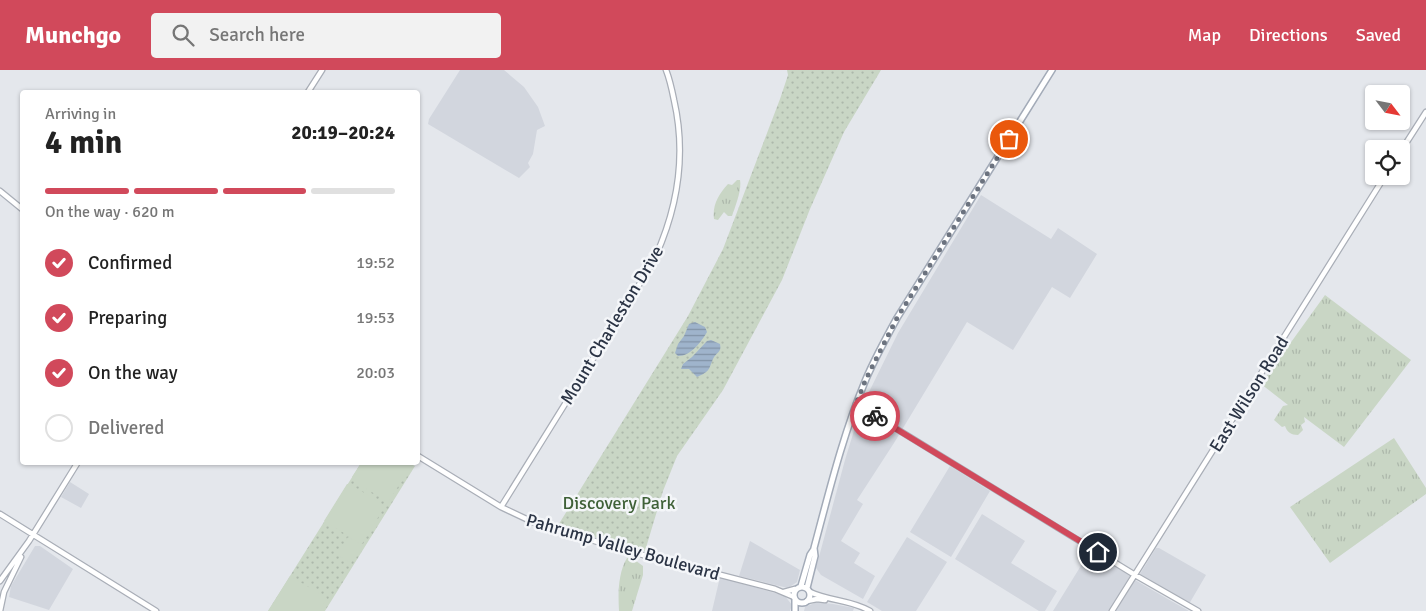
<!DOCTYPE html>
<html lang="en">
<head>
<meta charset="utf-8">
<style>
	:root { --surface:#fff; --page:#f2f2f2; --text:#222; --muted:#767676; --line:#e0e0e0; --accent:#d1495b }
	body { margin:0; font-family:Signika,sans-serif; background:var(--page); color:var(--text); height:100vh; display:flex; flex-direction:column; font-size:19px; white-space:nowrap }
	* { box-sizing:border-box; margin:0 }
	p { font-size:16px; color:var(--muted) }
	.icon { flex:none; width:28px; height:28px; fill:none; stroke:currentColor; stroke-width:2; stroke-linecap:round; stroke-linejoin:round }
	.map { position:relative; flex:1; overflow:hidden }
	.panel { position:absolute; left:20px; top:20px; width:400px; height:375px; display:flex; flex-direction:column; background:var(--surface); border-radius:5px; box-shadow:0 1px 4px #0004 }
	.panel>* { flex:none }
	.needle { width:32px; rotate:122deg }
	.fabs { position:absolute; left:1365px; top:15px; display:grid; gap:10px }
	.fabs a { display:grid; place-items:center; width:45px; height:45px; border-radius:5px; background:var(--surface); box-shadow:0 1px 4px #0004; font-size:25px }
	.pin { position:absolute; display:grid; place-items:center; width:42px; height:42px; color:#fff; margin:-21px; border:2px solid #fff; border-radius:50%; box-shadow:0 1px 5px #0007 }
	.courier { position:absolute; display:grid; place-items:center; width:50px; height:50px; margin:-25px; border:4px solid #d1495b; border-radius:50%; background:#fff; color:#222; box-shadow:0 1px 6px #0007 }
	.head em { font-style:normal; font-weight:800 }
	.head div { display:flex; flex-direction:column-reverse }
	.head { display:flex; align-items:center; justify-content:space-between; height:85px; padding:0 25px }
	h1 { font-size:32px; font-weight:800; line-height:38px }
	.bar { display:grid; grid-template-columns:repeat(4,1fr); gap:8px 5px; align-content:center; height:60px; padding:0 25px }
	.bar i { height:6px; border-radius:4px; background:var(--line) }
	.bar .selected { background:var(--accent) }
	.bar p { grid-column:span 4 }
	ol { padding:0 25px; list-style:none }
	li { display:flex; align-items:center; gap:15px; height:55px }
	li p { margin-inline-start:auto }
	li .icon { padding:5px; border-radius:50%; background:var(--accent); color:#fff; stroke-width:4 }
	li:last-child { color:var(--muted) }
	li i { width:28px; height:28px; border:2px solid var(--line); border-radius:50% }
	header { display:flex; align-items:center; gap:30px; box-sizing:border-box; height:70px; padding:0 25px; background:var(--accent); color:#fff }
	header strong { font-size:24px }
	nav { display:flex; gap:28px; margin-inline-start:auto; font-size:18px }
	.search { width:350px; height:45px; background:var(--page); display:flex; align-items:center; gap:12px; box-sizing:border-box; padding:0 18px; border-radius:5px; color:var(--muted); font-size:19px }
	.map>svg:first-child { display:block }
</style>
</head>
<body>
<header>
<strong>Munchgo</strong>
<div class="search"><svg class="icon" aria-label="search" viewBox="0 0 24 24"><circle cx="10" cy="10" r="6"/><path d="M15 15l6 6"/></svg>Search here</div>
<nav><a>Map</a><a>Directions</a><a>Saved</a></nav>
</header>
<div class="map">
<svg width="1426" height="541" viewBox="0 0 1426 541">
	<defs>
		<pattern id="grass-tufts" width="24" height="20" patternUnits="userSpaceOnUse" patternTransform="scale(1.25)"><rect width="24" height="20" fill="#c9d6c5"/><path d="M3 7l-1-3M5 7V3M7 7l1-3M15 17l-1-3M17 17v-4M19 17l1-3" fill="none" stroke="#adb8ab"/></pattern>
		<pattern id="park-dots" width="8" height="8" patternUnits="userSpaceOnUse" patternTransform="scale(1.25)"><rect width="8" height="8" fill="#c9d6c5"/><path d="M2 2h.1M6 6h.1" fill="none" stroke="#adb8ab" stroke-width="1.8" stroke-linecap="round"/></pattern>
		<pattern id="water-rules" width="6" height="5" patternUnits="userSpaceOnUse" patternTransform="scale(1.25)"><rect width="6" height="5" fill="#9fb4cc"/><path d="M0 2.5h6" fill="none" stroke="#8293a7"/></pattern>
	</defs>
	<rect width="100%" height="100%" fill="#e4e7ec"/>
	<path fill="#d2d6de" d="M460,0H504L524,17L538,37L545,56L537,60L533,84L528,93L530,97L519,108L428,54L429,49Z
		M981,125L1051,169L1058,158L1097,184L1070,228L1052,217L1013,280L967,252L894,373L857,430L863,434L841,471L860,483L854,493L875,506L863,529L821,505L816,498L845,390L860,341L863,340L869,322L898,263Z
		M950,396L990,421L951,487L910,462Z
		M70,412L89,424L81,438L61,427Z
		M982,444L1025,471L1011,493L1057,521L1045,541H1039L955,489Z
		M907,467L947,492L916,541H882L867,532Z
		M750,471L800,500L797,512L788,518L739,506Z
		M35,476H40L73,499L49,540L9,527L11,516Z
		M1156,478H1159L1206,505L1189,534L1140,504Z
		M1090,481L1130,506L1109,541H1053Z
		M720,507L785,526L792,535L790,541H712Z
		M1135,510L1173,532L1189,541H1116Z
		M817,532L833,534L854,538L853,541H804L805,537Z"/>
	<path fill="url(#grass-tufts)" d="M737,110H740C742,120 735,137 732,146H728L724,142L718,150L714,149C712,135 719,124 728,114L732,115Z
		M1325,225L1411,290L1344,377L1304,347L1305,352L1301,355L1303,360L1298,365C1291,365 1287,362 1285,356L1282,357L1274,350L1283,336L1288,335L1261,314Z
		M1394,368L1426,418V424L1330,493L1290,437Z
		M627,488H632L643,496V505L632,541H619C618,524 618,503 627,488Z"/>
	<path fill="url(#park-dots)" d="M787,0H881L844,62L810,139L782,210L723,320L677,386L663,421L645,481L557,457L688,246L723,179L780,29L788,5Z
		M361,393H408L415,396L325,541H268Z"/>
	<path fill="#c9d6c5" d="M408,392L411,397L388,432L352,410V407L361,393Z
		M347,414H350L385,436L362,474L324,451Z
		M348,467L362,475L351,493L337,485Z
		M290,506L327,528L320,541H268Z"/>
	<path fill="url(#water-rules)" d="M695,252L705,257L707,262C701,272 691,286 678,286L675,283L678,274L684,266L689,254Z
		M711,270L720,274C722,283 716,282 713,289C708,301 710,301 697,307L689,299H681L683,294L692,287L707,271Z"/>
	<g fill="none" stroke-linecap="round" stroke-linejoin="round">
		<g stroke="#a9aeb7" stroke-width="7">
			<path id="secondary" d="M308,22L322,0
				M1401,81L1426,42
				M0,121L22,139
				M856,334L1135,505L1198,541
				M418,386L501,437L539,455L643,485L775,519L794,527
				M501,437L652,194C677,142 687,87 674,30C672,20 670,10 666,0
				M0,444L156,541
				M0,511L29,471L78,392
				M784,522L795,519
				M810,522C829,531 852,530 870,541
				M807,531L817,529L825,530
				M0,541L4,522L21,487
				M1112,541L1385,106"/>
		</g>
		<g stroke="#a3abb8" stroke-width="8">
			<path id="primary" d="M801,516L810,485L814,479
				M794 525a8 8 0 1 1 16 0a8 8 0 1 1-16 0Z
				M807,518L815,486L814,478C829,422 843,364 866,309C875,288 886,268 897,248L1052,0
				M795,530V541"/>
		</g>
		<use href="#secondary" stroke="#fff" stroke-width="4.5"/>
		<use href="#primary" stroke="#fff" stroke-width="5"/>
	</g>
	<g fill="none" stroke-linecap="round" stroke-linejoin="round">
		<path stroke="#6c737f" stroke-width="5" stroke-dasharray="0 9" d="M875,346L856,334L866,309L897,248L1009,69"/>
		<path stroke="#d1495b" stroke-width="6" d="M875,346L1098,482"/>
	</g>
	<g text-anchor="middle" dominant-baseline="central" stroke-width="5" stroke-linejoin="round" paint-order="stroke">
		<g font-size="18" fill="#2b3445" stroke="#f4f6f9">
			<text transform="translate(612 255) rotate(-59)">Mount Charleston Drive</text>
			<text transform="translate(1249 324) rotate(-58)">East Wilson Road</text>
			<text transform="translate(623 477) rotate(16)">Pahrump Valley Boulevard</text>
		</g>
		<g font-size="18" fill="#3f6138" stroke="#f4f6f9">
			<text x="619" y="433">Discovery Park</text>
		</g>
	</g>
</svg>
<div class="fabs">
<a><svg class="needle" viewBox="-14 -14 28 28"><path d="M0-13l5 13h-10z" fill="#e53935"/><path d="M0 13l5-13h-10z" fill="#767676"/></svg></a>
<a><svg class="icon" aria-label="locate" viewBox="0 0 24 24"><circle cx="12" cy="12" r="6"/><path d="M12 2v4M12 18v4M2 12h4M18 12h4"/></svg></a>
</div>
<div class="pin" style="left:1009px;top:69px;background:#ea580c"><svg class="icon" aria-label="bag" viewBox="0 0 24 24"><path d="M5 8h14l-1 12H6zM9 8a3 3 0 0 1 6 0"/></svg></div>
<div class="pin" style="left:1098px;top:482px;background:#1f2937"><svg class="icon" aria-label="home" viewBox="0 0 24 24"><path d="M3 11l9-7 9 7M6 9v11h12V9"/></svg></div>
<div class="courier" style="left:875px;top:346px"><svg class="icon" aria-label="bike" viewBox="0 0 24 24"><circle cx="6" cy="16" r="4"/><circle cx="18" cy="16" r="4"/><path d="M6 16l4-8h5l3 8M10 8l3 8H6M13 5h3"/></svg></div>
<section class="panel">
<div class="head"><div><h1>4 min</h1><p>Arriving in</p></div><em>20:19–20:24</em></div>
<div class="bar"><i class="selected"></i><i class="selected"></i><i class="selected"></i><i></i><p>On the way · 620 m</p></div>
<ol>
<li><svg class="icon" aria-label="check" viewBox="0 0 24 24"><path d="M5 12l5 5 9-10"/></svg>Confirmed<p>19:52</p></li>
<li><svg class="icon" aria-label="check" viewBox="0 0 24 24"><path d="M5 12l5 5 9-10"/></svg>Preparing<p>19:53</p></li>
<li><svg class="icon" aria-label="check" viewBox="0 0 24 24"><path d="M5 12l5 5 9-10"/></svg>On the way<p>20:03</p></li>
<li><i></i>Delivered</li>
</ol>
</section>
</div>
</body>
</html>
